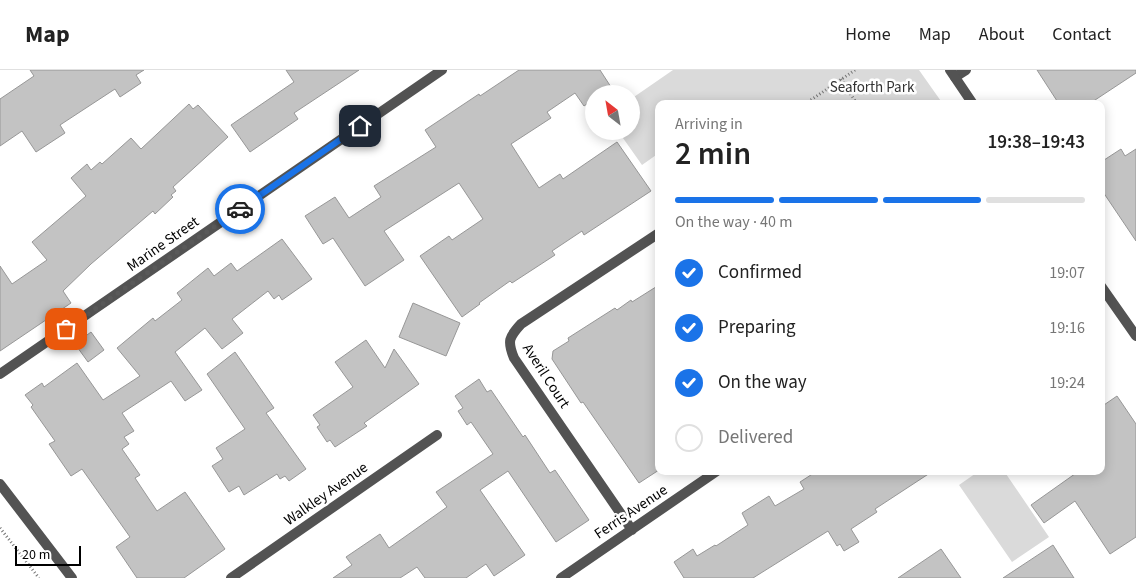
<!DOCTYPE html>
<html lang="en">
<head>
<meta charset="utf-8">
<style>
	:root { --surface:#fff; --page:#f6f6f6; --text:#222; --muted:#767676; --line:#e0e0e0; --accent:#1a73e8 }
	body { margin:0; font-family:"Source Sans 3",sans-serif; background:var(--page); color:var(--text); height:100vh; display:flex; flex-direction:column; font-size:19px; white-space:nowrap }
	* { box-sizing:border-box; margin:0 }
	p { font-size:16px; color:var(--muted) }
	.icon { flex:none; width:28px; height:28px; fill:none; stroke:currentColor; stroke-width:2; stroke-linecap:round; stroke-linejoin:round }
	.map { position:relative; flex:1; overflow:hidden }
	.details { position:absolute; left:655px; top:30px; width:450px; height:375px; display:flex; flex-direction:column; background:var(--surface); border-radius:10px; box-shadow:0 2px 12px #0003 }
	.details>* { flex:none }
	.needle { width:32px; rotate:329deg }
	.buttons { position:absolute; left:585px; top:15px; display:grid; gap:10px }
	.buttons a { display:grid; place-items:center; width:55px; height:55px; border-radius:50%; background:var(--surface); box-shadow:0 2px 12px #0003; font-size:25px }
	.scale { position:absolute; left:15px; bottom:12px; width:66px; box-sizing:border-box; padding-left:5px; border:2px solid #000; border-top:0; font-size:14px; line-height:18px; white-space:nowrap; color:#000; -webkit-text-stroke:4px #fff; paint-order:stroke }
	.pin { position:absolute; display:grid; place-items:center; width:42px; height:42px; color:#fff; margin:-21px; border-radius:10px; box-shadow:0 2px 8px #0006 }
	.courier { position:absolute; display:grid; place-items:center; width:50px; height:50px; margin:-25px; border:4px solid #1a73e8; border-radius:50%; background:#fff; color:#222; box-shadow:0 1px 6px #0007 }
	.overview em { font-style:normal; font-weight:600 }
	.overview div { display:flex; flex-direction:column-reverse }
	.overview { display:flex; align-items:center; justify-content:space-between; height:85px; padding:0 20px }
	h1 { font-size:32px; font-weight:600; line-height:38px }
	.bar { display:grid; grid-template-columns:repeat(4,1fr); gap:8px 5px; align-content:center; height:60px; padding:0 20px }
	.bar i { height:6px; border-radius:4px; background:var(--line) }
	.bar .selected { background:var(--accent) }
	.bar p { grid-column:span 4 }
	ol { padding:0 20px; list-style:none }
	li { display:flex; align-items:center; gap:15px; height:55px }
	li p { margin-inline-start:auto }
	li .icon { padding:5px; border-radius:50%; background:var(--accent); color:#fff; stroke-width:4 }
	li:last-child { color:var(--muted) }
	li i { width:28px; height:28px; border:2px solid var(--line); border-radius:50% }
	header { display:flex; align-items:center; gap:30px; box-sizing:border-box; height:70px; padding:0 25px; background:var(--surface); border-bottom:1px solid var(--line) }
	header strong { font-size:24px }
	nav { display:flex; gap:28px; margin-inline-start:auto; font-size:18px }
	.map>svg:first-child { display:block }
</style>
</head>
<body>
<header>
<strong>Map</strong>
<nav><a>Home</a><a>Map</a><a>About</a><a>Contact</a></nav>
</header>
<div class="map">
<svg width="1136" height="508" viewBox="0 0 1136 508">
	<rect width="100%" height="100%" fill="#fff"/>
	<path fill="#dadada" d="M673,0H919L943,34H659V83L642,95L618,61H631V29Z
		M979,401H1004L1049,467L1012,492L959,415Z"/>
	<path fill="#c3c3c3" stroke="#979797" d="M30,0H144L136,5L141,13L120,27L115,19L60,55L65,63L36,82L22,61L0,76V29L34,6Z
		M286,0H359L294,43L298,49L250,82L231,55L294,12Z
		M519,0H600L611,17L601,24H594V29L584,36L575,23L547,42L551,48L511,74L539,118L560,104L563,109L617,72L651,121L584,165L582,161L552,181L555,185L512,213L510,211L479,233L480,234L462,247L420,186L449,166L452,170L483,149L459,113L384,161L404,190L365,216L333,168L323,174L305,146L335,127L349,148L381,127L374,116L436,77L425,60L479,24L480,26Z
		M1037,0H1136V3L1089,34H1059Z
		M189,34L193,39L198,35L228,67L173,117L176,121L171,125L173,127L155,144L153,141L91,194L63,221L71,233L0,281V196L12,214L47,190L32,172L86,126L71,108L87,94L91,100L100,92L102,94L131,68L141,79Z
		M1121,79L1125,86L1136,79V171L1101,119V92Z
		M282,169L312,209L282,230L279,225L274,229L268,221L232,249L243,263L222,279L205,258L175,282L202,320L185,331L171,311L122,343L134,361L124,367L129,374L122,379L140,405L135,408L157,441L185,422L225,479L184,508H137L116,477L130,467L82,399L71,406L49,374L55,371L31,337L33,335L25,325L42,313L44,317L77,293L103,330L140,306L117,278L153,248L155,251L182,230L177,223L208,198L214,206L231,193L237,201Z
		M659,215V400L639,413L583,332L581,333L552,289L553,281L569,271L568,268L615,238L617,240L631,230L632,232Z
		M413,233L460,253L446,286L399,267Z
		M91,262L104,280L88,292L75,274Z
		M366,270L385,298L394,279L419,314L364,353L367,356L335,377L330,370L327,372L317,357L320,355L313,345L353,317L335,292Z
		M235,282L274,338L266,343L306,399L289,411L285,406L280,409L277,404L244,425L239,416L229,422L212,396L223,389L216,378L245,359L207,304Z
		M479,309L487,322L491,320L523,367L525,365L550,403L555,400L589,450L556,472L508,401L480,420L525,485L494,506L486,494L466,508H425L417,497L400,508H333L352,495L346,487L380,464L389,478L447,437L436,422L493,384L471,352L467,355L458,341L463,338L455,326Z
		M1117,326L1136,354V467L1110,484L1075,431L1044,453L1031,435L1079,401H1101V337Z
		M817,401H933L875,439L877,442L851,459L859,472L844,481L840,474L837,476L828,461L753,508H684L674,492L693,479L697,486L715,475L716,476L748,455L742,443L769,426L775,436L804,419L800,412Z
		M1053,475L1074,508H1003Z
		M941,479L961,508H898Z"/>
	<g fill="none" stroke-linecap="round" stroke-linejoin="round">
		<path stroke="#757575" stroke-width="3" stroke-dasharray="1 2.5" stroke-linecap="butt" d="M841,9L857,34
			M805,34L855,0
			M0,458L39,508"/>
		<path stroke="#535353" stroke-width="10" d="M955,7L966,0
			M0,304L442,0
			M0,414L72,508
			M632,460L514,288C507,271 509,267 521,254L659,163
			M231,508L437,365
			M561,508L717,401"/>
		<path stroke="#535353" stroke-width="10" d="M950,0L973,34
			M1101,216L1136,266"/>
	</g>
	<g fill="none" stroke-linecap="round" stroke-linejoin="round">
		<path stroke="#595959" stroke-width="5" stroke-dasharray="0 9" d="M66,259L240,139"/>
		<path stroke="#1a73e8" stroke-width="6" d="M240,139L360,56"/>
	</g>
	<g text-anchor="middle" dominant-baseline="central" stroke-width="5" stroke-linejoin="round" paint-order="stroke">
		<g font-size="15" fill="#313131" stroke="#fff">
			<text x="872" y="17">Seaforth Park</text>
		</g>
		<g font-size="15" fill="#000" stroke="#fff">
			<text transform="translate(163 174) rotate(-35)">Marine Street</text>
			<text transform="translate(546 306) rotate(57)">Averil Court</text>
			<text transform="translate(326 424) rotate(-35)">Walkley Avenue</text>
			<text transform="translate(631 442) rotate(-34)">Ferris Avenue</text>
		</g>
	</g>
</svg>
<div class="buttons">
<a><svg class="needle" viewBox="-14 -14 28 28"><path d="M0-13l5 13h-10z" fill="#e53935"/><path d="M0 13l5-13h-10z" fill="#767676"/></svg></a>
</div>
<div class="scale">20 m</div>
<div class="pin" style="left:66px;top:259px;background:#ea580c"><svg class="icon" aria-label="bag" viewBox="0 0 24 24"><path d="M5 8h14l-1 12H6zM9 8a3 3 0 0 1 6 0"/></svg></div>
<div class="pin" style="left:360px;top:56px;background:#1f2937"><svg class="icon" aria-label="home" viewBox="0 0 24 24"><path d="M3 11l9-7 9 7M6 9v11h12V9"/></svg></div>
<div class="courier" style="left:240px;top:139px"><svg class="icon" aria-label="car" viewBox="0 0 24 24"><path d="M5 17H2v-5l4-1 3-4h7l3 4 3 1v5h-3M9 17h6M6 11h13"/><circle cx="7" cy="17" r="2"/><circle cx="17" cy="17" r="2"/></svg></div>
<section class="details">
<div class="overview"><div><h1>2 min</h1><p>Arriving in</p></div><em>19:38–19:43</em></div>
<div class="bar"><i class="selected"></i><i class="selected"></i><i class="selected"></i><i></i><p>On the way · 40 m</p></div>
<ol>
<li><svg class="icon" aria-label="check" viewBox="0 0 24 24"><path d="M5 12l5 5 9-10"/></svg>Confirmed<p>19:07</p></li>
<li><svg class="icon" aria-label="check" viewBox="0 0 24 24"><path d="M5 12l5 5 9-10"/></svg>Preparing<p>19:16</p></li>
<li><svg class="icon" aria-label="check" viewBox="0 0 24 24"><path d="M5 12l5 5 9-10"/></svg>On the way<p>19:24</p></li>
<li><i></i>Delivered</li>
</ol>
</section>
</div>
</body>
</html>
